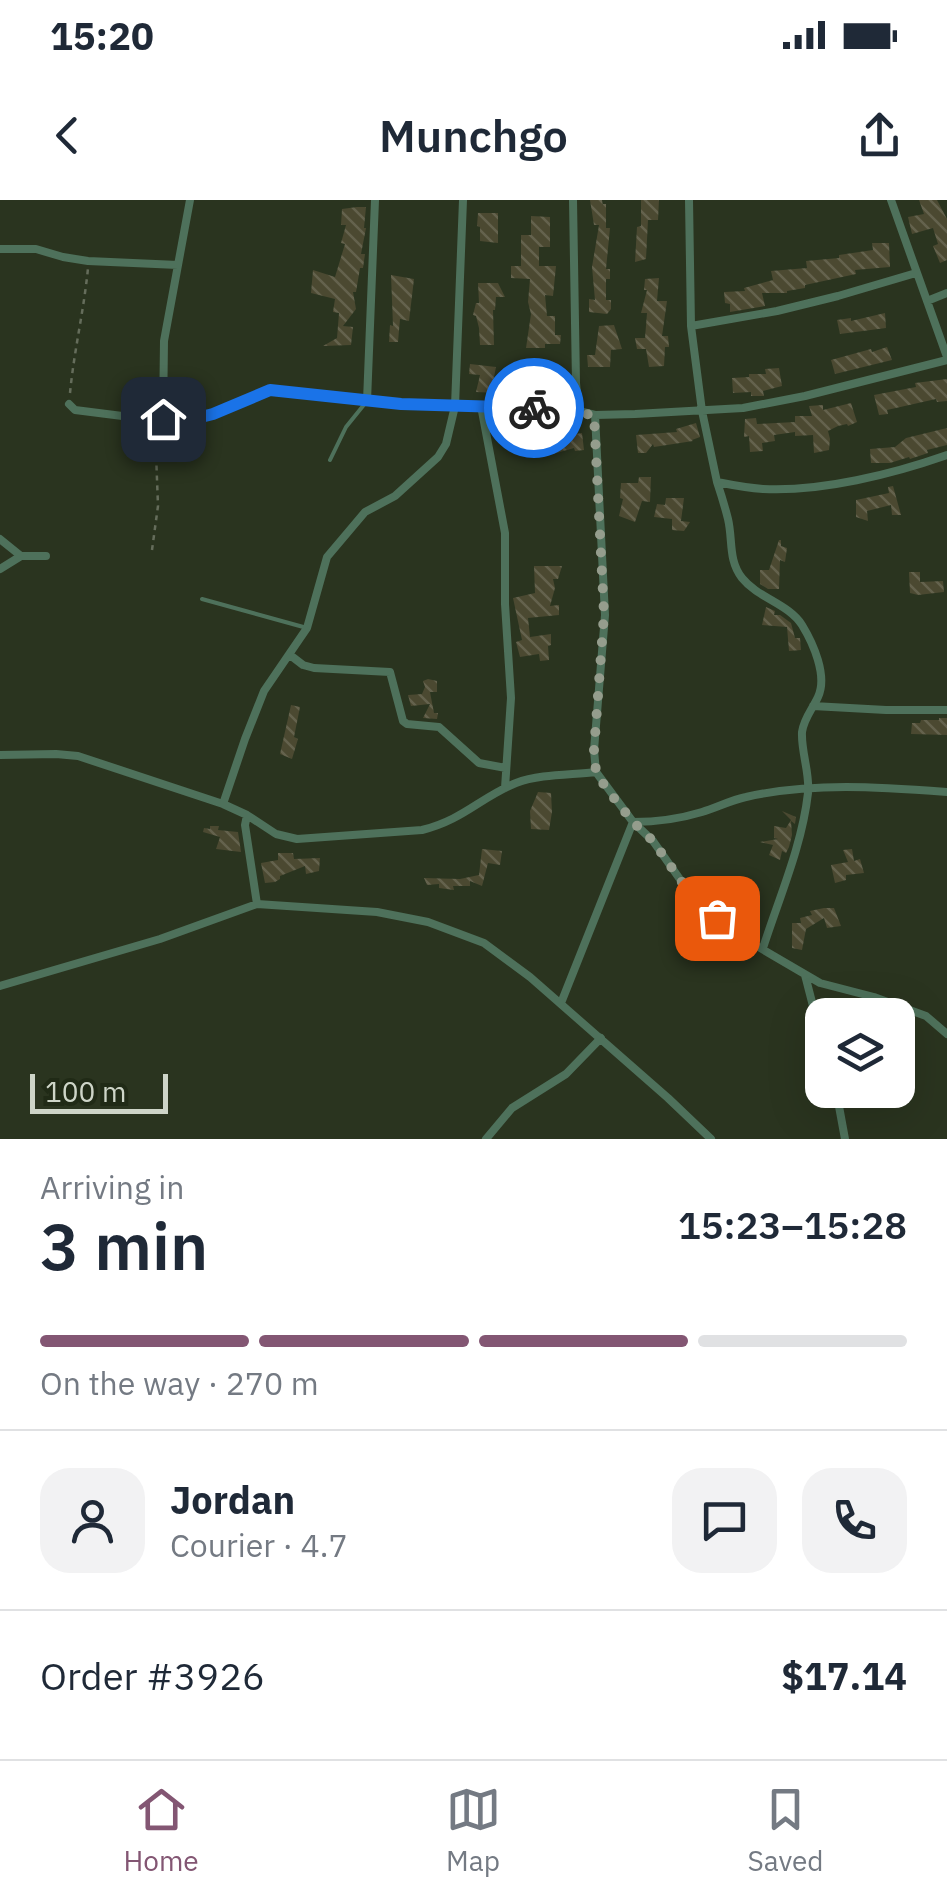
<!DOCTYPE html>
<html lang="en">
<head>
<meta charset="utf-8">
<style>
	:root { --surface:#fff; --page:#f2f2f3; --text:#1f2937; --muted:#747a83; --line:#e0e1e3; --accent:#835673 }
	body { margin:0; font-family:"IBM Plex Sans",sans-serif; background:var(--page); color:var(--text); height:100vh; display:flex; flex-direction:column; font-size:38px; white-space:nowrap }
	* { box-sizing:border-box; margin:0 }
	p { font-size:32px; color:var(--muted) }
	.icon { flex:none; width:55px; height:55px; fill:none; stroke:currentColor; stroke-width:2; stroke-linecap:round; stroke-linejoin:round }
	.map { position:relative; height:939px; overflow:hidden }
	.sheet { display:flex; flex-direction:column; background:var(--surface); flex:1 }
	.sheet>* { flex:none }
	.buttons { position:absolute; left:805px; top:798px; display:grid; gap:20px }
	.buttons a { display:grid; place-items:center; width:110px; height:110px; border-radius:20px; background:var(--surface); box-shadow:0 10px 40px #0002; font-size:50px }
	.scale { position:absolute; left:30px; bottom:25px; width:138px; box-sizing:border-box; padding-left:10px; border:5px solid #ced5c8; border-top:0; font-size:28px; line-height:35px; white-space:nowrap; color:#ced5c8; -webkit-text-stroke:8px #202a16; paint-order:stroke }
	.pin { position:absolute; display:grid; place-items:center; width:85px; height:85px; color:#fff; margin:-42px; border-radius:20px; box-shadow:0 5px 15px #0006 }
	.courier { position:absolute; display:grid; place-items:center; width:100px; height:100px; margin:-50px; border:8px solid #1a73e8; border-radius:50%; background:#fff; color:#222; box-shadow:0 2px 12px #0007 }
	.summary em { font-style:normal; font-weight:600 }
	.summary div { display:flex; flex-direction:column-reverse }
	.summary { display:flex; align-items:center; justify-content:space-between; height:170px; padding:0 40px }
	h1 { font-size:65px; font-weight:600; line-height:75px }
	.bar { display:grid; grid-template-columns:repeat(4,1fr); gap:15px 10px; align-content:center; height:120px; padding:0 40px }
	.bar i { height:12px; border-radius:8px; background:var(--line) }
	.bar .active { background:var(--accent) }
	.bar p { grid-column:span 4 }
	.line { display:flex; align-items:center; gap:25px; padding:0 40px; border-top:2px solid var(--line) }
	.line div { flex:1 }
	.round { display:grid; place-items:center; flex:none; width:105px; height:105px; border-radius:30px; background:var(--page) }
	.status { display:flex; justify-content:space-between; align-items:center; height:70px; padding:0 50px; background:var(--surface); direction:ltr }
	.status svg { height:28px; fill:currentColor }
	header { display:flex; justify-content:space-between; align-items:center; height:130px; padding:0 40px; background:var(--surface); font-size:45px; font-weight:600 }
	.dock { display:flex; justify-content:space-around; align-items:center; height:140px; border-top:2px solid var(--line); background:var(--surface); font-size:28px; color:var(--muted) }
	.dock a { display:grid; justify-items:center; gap:5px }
	.dock .active { color:var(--accent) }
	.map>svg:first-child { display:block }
</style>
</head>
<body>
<div class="status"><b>15:20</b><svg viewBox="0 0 49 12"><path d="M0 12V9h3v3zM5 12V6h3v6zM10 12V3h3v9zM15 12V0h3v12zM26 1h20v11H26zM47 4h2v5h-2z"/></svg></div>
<header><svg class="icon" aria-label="back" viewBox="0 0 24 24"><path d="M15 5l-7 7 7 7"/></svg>Munchgo<svg class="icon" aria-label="share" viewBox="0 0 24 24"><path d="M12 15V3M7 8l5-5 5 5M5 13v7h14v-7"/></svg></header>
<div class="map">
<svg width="947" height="939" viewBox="0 0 947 939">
	<defs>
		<pattern id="building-back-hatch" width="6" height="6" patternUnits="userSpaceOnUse" patternTransform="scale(2.5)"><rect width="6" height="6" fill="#4b4931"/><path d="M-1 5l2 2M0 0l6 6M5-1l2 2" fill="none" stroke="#64624d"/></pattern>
	</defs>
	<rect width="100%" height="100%" fill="#2a341f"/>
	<path fill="url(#building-back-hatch)" d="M590,0H602L603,6V4H606V28H610L606,69H610V79H606V100H611V109L607,114L589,112V99L595,100L592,67L599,25H594Z
		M641,0H659L658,20H648L646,59L635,62L637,27L641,26Z
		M919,0H937L947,19V60L940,63L933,46L938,44L933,28L912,34L908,17L924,14Z
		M357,7H366L364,28H366L361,54H365L363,68H360L356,92H353L356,109L343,126L353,127L351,145L323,146L337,138L339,113L333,112L335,99L311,93L313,70L335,77L345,44L341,43L346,25H341L342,9Z
		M478,13H498V43L480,41V27L477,26Z
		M531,16L550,17V47H539V66H556L553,96L545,95L547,116H555V135H561L560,144H545V148H526L531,114L528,102L530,79L511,78V66H521V35H531Z
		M872,43H889L890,67L855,70L856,74L805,85V88L787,91V93H762L765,106L730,112V104L725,103L724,92L745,91L744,88L773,80L771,71L807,68L806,61L839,58V55L873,50Z
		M391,75L414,79L409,121L400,119L398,142H389L390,125L393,126Z
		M659,78L657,101H667L662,136H668L669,147H665L664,166L649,167L646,149H637L635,138H645L647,113H641L647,90H644L645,79Z
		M478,83H498L505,97H496L495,110H493L494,145H480L479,128L476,116L473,115L476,103H479Z
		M885,113L886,128L840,134L837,120L851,118V121Z
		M614,125L622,149L611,150L610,167H588L587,155H595L599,126Z
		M887,147L892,160L835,174L831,160L871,149L872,152Z
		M470,164L496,167L493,182L500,183L498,193L476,192L480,175L469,174Z
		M779,168L782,186L763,191L764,196H751V192L733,193L732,178L749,177V174H766L765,169Z
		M947,179V201L937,202L936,199L887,210L888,214L879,215L874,195L916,187L915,183Z
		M851,203L857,222L848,226L847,224L838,226L828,231L830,239L829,250L814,253L813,235L795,236V232L774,235L775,241L762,243L763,251L750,252L749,236L744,237L745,219L756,218L757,224L795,222V216H812L809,206L823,205V210Z
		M696,223L700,237L692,240L693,241L654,247L653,244L646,253H638L636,235L677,232L676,229Z
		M947,228V245L927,250L928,253L910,259L909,257L890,263H871L870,249L895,247L906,238Z
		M551,233H562V236L582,233L584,250L575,251L574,248L553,254Z
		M639,277H651L650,302L642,301L635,322L619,316L623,299L620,298L621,283H638Z
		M893,286L901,315H892L891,305L867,311L868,321L856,317V300L889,293L888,287Z
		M666,298H684L681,321L690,322L684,331L672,330V319L654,317L657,304L665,305Z
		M779,340H781V346L787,348L785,362L780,360L779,389H768L760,384V370H769Z
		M534,366H562L558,379H553L555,388L550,406L559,405V415L528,418L530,437L551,434V445L548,446L549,460L540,461L539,454L520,457L516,442L522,440L513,398L535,393Z
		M909,372H920V382L943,381L944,392L918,395L910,393Z
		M766,407L775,411L774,415H780L791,423L795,438H800L801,450L789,451L787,427L762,425Z
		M428,479L437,481V492H430L434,513H438L437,519L423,518L430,504L411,506L408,495L422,494L425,487L423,481Z
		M291,505L300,507L294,537L298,539L292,559L280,554Z
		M939,518H947V535L911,534L912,523H920L921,520H939Z
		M538,592L551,593L552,612L549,630L531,629L530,611Z
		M782,611L796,617L795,624L791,621L792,635L789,647L786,653L782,651L780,660L769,655L773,645L760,642L778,639L774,638V626L786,628L791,620Z
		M210,626H219L218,630L238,632L241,652L216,649L220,637L203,632L204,628L210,629Z
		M482,649L502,651L500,665L488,663L482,686L470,681V686H453L454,690L439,688V684L427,685L424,678L460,679L479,675Z
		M852,649L854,661L860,659L864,673L846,675V680L835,683L831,665L848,662L843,650Z
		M278,653H293L294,659L320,658L319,671L306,674L305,666L280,676V679L275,682L265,683L261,663L278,660Z
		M824,708H834L841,726L827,728L824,718L806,729L802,750L792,748V723H801L800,718L812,715L810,711Z"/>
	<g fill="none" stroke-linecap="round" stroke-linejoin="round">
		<path stroke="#656d5b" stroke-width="2.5" stroke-dasharray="5 5" stroke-linecap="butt" d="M70,193C74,151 84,110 88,68
			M152,350L158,306L155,226"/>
		<path stroke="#4e715b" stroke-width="4" d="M330,260L346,227L367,201
			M202,399L307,428"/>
		<path stroke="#4e715b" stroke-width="8" d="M375,0L367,201L455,206L497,205L579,211
			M573,0L576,183L579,211L595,215L635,214L743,208L805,196L947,160
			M689,0L691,126L702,211L717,282C732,285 748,288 763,289C821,292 893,274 947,255
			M891,0L947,157
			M0,49H36L63,57L88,61L178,65
			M927,101L947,93
			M691,126L777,111L838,96L916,73
			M69,204L75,210L154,220L197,218L213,214L271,190L367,201
			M481,206L505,333V404L511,498L505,588
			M595,215L605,415L594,550L596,572L633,622C657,622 679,619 702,612C716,608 731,600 746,597C812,582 880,587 947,592
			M163,219L164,141L190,0
			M717,282C721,294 725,307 728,319C733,340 728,360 742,378C758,398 789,404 802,425C813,443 828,476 818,497C812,510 804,518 802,532C801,552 810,573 808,593C802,646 779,698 763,748
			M0,339L21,356
			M0,369L21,356H46
			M290,455L303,465L314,468L390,472L403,521L407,524L439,527L479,563L506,568
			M813,506L886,510H947
			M0,555L56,554L78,556L223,604L247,615L245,625L257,704
			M223,604L245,539L264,491L307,428L327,357L365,312L395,296L438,257L446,244L455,206L463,0
			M247,615L276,634L297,639L422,630C463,620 481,597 516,583C540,574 570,575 596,572
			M805,775L822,841
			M0,786L160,739L257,704L377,712L428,722L484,743L530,777L668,898L711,939
			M561,803L633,622L653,641L696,702L738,735L820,783L874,797L926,816L947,834
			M836,890L845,939
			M486,939L512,908L566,874L601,838"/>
	</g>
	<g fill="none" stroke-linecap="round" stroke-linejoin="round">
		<path stroke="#959d8d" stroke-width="10" stroke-dasharray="0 18" d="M534,208L594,215L604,414L594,550L596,572L606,588L633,622L653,641L696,702L717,718"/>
		<path stroke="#1a73e8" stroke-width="12" d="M163,219L197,218L213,214L270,190L401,204L534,208"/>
	</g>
</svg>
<div class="buttons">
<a><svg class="icon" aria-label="layers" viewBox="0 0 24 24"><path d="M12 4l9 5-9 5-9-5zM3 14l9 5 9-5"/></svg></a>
</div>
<div class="scale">100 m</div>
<div class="pin" style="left:717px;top:718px;background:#ea580c"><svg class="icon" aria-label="bag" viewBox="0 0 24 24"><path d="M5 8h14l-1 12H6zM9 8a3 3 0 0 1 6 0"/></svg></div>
<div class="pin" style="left:163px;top:219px;background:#1f2937"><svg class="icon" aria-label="home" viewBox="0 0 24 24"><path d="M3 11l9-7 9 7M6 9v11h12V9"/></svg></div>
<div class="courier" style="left:534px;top:208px"><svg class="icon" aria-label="bike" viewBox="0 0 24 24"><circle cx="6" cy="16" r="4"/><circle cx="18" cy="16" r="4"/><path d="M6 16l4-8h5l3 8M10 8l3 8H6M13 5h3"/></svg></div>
</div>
<section class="sheet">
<div class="summary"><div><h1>3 min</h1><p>Arriving in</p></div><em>15:23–15:28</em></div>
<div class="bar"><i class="active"></i><i class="active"></i><i class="active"></i><i></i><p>On the way · 270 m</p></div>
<div class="line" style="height:180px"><a class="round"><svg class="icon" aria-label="person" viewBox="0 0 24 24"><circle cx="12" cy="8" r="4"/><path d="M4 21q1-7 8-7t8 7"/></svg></a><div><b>Jordan</b><p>Courier · 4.7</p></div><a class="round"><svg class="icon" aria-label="chat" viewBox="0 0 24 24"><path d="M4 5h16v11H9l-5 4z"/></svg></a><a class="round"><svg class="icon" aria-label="phone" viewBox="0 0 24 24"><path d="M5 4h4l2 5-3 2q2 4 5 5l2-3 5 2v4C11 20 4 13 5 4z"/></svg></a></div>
<div class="line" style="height:130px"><div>Order #3926</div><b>$17.14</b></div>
</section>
<nav class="dock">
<a class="active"><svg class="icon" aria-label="home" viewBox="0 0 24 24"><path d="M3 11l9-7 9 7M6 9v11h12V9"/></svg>Home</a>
<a><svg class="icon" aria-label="map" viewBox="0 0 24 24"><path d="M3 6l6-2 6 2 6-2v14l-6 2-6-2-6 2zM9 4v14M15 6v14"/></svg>Map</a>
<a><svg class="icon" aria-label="saved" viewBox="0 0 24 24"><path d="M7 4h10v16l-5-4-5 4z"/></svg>Saved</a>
</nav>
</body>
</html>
